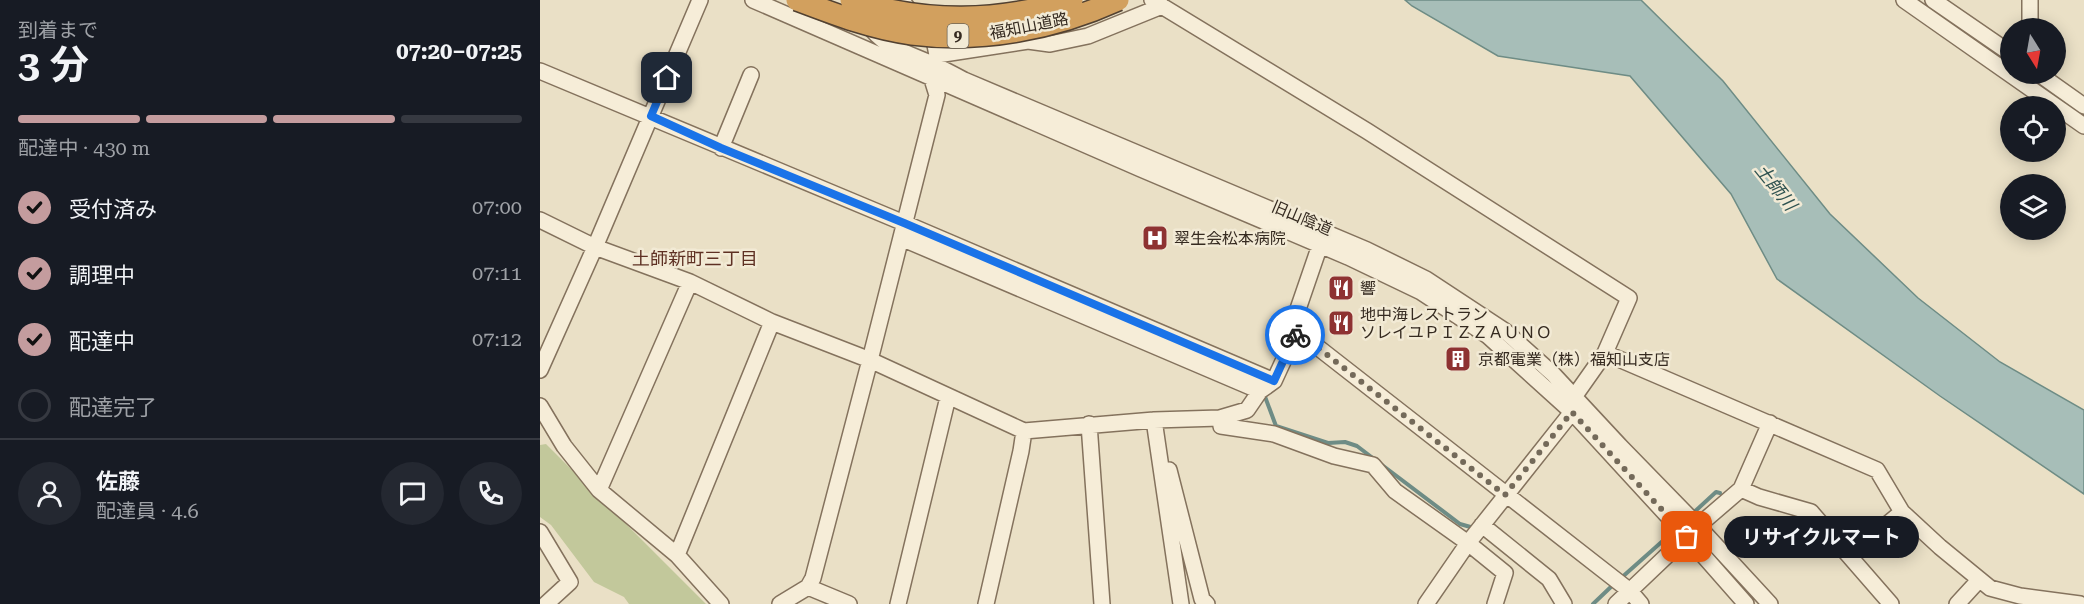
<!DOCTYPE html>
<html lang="ja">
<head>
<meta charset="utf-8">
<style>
	:root { --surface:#171b24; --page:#242831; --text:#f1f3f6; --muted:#9ea1a6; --line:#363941; --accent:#c49c9e }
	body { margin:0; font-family:"Roboto Serif","Noto Sans JP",serif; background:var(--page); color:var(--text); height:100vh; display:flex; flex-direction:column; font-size:22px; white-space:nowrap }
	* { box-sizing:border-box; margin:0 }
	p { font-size:20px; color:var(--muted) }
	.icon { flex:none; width:33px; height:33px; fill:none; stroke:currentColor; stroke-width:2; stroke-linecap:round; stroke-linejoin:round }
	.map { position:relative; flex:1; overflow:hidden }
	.details { display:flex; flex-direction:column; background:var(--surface); width:540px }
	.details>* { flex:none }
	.needle { width:39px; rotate:169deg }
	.tools { position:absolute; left:1460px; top:18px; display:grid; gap:12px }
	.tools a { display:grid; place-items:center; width:66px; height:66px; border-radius:50%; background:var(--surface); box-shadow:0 3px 15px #0003; font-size:30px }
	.pin { position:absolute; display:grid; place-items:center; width:51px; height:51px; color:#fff; margin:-26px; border-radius:12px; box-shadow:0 3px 9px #0006 }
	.courier { position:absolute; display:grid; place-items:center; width:60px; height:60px; margin:-30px; border:4px solid #1a73e8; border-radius:50%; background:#fff; color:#222; box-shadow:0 2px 8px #0007 }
	.bubble { position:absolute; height:42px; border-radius:21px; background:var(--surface); box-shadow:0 3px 15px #0003; font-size:20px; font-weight:700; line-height:42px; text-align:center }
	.overview em { font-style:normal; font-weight:700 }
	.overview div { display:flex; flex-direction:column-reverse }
	.overview { display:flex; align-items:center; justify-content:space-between; height:102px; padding:0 18px }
	h1 { font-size:39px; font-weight:700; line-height:45px }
	.bar { display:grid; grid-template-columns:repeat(4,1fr); gap:9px 6px; align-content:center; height:72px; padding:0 18px }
	.bar i { height:8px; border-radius:4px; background:var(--line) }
	.bar .current { background:var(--accent) }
	.bar p { grid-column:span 4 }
	.line { display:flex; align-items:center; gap:15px; padding:0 18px; border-top:2px solid var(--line) }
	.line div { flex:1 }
	.round { display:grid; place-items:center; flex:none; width:63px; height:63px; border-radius:32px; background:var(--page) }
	ol { padding:0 18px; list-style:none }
	li { display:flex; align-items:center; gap:18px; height:66px }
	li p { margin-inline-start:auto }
	li .icon { padding:6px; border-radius:50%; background:var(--accent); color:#111; stroke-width:4 }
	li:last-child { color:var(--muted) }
	li i { width:33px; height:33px; border:3px solid var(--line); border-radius:50% }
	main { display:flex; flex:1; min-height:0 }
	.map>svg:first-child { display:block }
</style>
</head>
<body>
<main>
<section class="details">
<div class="overview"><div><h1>3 分</h1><p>到着まで</p></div><em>07:20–07:25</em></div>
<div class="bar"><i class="current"></i><i class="current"></i><i class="current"></i><i></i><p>配達中 · 430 m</p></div>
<ol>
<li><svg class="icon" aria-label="check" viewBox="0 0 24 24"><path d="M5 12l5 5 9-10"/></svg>受付済み<p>07:00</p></li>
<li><svg class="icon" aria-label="check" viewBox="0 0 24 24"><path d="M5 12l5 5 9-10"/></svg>調理中<p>07:11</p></li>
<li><svg class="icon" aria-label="check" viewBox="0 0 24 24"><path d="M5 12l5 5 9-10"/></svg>配達中<p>07:12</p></li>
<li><i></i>配達完了</li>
</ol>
<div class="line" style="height:108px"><a class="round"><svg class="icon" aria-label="person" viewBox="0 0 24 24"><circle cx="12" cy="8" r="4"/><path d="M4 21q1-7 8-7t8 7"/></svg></a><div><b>佐藤</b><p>配達員 · 4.6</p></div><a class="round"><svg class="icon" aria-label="chat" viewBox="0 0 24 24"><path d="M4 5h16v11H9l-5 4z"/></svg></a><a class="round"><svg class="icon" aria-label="phone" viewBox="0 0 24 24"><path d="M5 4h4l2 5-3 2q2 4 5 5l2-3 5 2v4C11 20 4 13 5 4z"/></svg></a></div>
</section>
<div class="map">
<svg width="1544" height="604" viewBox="0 0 1544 604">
	<rect width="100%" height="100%" fill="#eae0c6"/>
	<path fill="#c2c89b" d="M6,444L166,604H89L84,597L54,582L11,525L0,517V445Z"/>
	<path fill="#a7beb8" stroke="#6e8c85" stroke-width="1.5" d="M865,0H1101L1183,81L1290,214L1378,298L1460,362L1544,410V494L1400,396L1237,279L1191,194L1090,76L958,56L872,6Z"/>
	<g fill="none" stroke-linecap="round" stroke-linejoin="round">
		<path stroke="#6e8c85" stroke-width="4" d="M724,394L736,426L788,443L805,442L817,446L834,459
			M842,465L920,524L934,528
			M1151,515L1176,492L1180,493
			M1080,579L1135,530
			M1053,604L1074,584"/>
		<g stroke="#84725d" stroke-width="18">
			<path id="minor" d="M213,0L601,169L808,257L881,292L948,336L1032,412L1147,537L1206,604
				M612,0L827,131L1089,298L1065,353L1034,397L1032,412L928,543L886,604
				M1364,0L1544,126
				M1393,0L1470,53
				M327,23C343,47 365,52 390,63C402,68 413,74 424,80L827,250L886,279L965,331L1013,374L1080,446L1158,526L1230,604
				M1490,28V0
				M397,55L488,41L510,44L548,36L622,6
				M0,71L364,223L734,381
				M1499,74L1544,106
				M181,148L211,75
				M0,220L55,247L150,282L232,322L330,360L484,431L614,420L680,418L707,410L720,391L734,381L757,331V312L780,245
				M361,238L720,391
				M757,331L1090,591L1101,604
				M1065,353L1337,470L1362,512L1400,547L1450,588L1480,596L1540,604
				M0,370L55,247L160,0
				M0,406L24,446L59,490L137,555L181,604
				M680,418L681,426L734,434L794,456L833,465L855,491L928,543L965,573L955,604
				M614,420L641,604
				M549,424L562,604
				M629,470L662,599L667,604
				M1201,489L1219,497L1271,512L1351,604
				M59,490L150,282
				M942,525L1009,579L1024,604
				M0,532L30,582L6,604
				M137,555L232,322
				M1310,555L1362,512
				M268,587L309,604
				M240,604L268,587L273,578L330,360L397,95L392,79L393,64L397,55L394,40L361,0
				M358,604L408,397
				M446,604L481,451L484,431
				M1076,604L1158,526L1201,489L1230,423
				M1417,604L1439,580"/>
		</g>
		<use href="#minor" stroke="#f6edd8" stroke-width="15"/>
		<g stroke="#524131" stroke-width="24" stroke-linecap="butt">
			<path id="highway-bridge" d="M257,0C294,14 333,29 372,34C442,43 514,29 578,0
				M311,0C387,24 457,22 532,0"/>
		</g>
		<use href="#highway-bridge" stroke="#d2a05e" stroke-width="21"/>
	</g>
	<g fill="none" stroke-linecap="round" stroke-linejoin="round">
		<path stroke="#746a5a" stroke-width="6" stroke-dasharray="0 10.8" d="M755,335L757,331L965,495L1032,412L1147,537"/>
		<path stroke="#1a73e8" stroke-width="8" d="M127,78L111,116L181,148L364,223L734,381L755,335"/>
	</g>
	<defs>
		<g id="hospital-square" transform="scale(1.35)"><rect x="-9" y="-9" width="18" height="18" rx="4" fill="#8e3232" stroke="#f2ead5"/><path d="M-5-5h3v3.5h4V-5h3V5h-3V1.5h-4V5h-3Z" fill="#fff"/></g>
		<g id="restaurant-square" transform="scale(1.35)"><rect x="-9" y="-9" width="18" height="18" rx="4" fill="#8e3232" stroke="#f2ead5"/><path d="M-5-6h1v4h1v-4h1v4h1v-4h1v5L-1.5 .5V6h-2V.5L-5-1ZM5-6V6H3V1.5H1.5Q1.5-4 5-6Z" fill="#fff"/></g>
		<g id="building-square" transform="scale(1.35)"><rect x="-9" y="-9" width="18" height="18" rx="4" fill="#8e3232" stroke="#f2ead5"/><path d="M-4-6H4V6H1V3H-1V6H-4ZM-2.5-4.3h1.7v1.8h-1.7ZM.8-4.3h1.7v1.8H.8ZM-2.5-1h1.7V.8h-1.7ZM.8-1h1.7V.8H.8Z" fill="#fff"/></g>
	</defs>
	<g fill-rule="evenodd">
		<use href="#hospital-square" x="615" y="238"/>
		<use href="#restaurant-square" x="801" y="288"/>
		<use href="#restaurant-square" x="801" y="323"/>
		<use href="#building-square" x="918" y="359"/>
	</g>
	<g text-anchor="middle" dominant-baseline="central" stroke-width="5" stroke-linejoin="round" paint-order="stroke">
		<rect fill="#f2ead5" stroke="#6e6456" stroke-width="1.5" x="407.5" y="24" width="21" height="24" rx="4.5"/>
		<g font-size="15" font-weight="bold" fill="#352a20">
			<text x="418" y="36">9</text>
		</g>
		<g font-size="16" fill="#352a20" stroke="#f2ead5">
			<text transform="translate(489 26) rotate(-11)">福知山道路</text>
			<text transform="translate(762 218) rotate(23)">旧山陰道</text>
		</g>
		<g font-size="16" fill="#352a20" stroke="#f2ead5" text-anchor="start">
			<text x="634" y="238">翠生会松本病院</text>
			<text x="820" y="288">響</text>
			<text x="820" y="314">地中海レストラン<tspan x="820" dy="18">ソレイユＰＩＺＺＡＵＮＯ</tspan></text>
			<text x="938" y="359">京都電業（株）福知山支店</text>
		</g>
		<g font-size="18" font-style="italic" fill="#305452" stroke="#f2ead5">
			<text transform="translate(1236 187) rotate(51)">土師川</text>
		</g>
		<g font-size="18" fill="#5e3023" stroke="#f2ead5">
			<text x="155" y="258">土師新町三丁目</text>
		</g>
	</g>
</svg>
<div class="tools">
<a><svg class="needle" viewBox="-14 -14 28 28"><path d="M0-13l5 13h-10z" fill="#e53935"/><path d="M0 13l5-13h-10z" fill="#9ea1a6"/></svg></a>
<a><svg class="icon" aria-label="locate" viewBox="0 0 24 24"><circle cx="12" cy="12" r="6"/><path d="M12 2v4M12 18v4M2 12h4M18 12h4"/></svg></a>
<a><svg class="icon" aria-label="layers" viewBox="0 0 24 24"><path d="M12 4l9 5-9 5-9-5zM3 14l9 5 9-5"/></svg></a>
</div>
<div class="pin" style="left:1147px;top:537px;background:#ea580c"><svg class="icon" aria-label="bag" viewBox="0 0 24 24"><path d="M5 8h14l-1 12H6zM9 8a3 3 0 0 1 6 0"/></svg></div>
<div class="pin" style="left:127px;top:78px;background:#1f2937"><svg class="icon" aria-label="home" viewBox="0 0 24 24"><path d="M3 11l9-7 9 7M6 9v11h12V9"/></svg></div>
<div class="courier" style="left:755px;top:335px"><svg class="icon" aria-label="bike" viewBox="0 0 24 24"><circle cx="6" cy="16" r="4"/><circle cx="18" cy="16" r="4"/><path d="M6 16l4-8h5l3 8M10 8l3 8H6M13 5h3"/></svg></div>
<div class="bubble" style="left:1184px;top:516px;width:195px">リサイクルマート</div>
</div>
</main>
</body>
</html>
